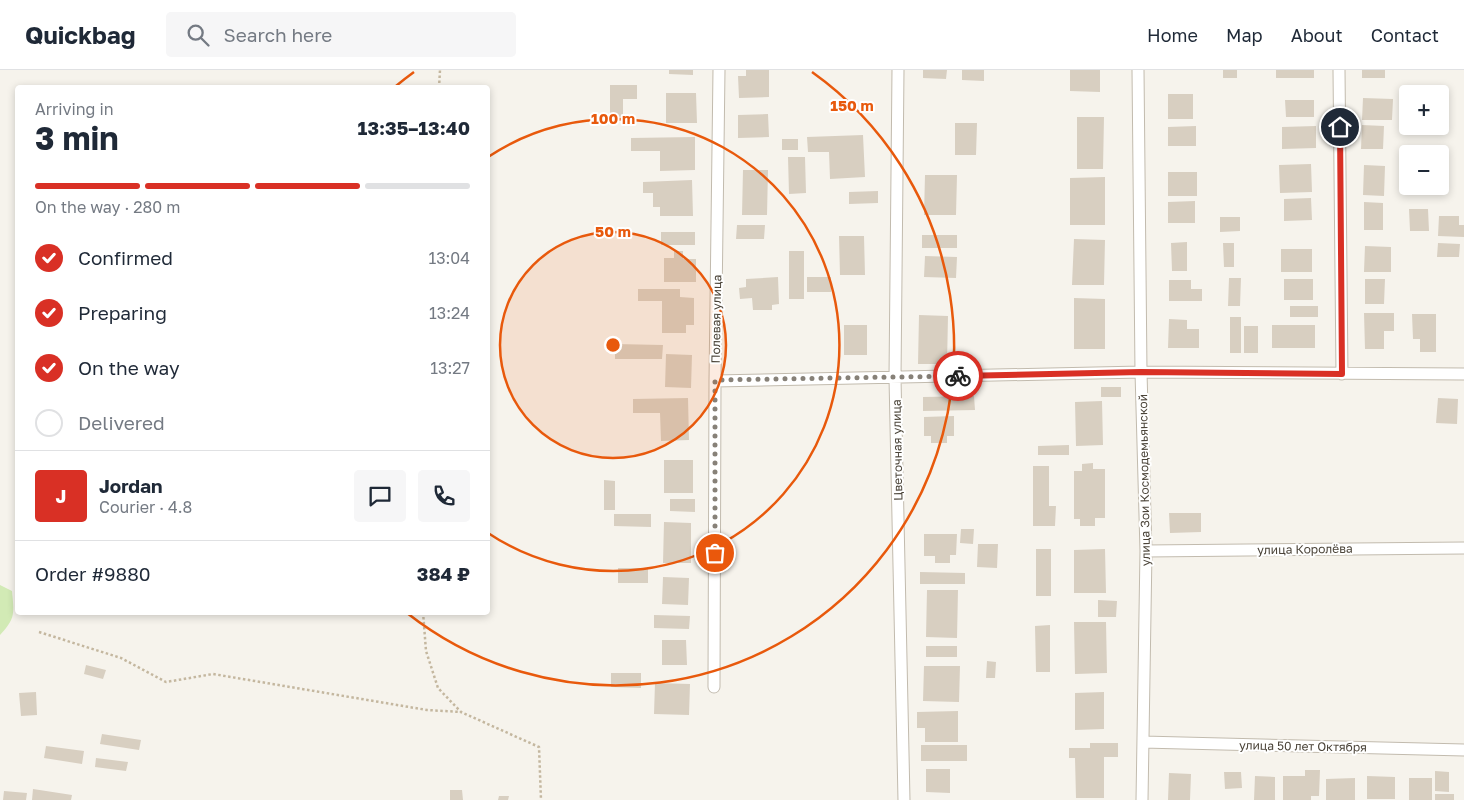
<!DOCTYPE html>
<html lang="en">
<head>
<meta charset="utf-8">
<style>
	:root { --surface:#fff; --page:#f6f6f7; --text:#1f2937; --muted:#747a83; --line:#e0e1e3; --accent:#d93025 }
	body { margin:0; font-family:"Golos Text",sans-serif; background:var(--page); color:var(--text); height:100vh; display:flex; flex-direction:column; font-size:19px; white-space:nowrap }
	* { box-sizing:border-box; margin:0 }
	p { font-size:16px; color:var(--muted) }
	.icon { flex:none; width:28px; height:28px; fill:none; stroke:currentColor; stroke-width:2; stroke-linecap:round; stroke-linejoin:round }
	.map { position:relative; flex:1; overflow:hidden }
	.details { position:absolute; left:15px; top:15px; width:475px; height:530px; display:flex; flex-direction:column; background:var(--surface); border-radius:5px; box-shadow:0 2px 8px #0003 }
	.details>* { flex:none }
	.buttons { position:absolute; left:1399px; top:15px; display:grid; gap:10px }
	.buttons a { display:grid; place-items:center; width:50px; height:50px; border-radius:5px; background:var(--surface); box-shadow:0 2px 8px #0003; font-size:25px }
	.pin { position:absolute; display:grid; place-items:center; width:42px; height:42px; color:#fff; margin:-21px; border:2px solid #fff; border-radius:50%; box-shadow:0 1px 5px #0007 }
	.courier { position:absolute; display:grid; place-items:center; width:50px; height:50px; margin:-25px; border:4px solid #d93025; border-radius:50%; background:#fff; color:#222; box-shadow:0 1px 6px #0007 }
	.headline em { font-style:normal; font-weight:700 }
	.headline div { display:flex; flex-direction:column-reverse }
	.headline { display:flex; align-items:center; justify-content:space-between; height:85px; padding:0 20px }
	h1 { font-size:32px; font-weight:700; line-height:38px }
	.bar { display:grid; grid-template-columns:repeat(4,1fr); gap:8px 5px; align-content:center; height:60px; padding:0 20px }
	.bar i { height:6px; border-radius:4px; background:var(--line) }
	.bar .on { background:var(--accent) }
	.bar p { grid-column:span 4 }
	.line { display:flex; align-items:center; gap:12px; padding:0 20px; border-top:1px solid var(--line) }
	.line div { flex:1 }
	.round { display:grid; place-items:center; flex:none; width:52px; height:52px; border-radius:5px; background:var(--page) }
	ol { padding:0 20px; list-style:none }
	li { display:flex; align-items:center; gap:15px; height:55px }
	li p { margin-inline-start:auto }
	li .icon { padding:5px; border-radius:50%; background:var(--accent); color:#fff; stroke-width:4 }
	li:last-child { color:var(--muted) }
	li i { width:28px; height:28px; border:2px solid var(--line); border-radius:50% }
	header { display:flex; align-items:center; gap:30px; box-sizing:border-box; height:70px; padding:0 25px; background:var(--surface); border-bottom:1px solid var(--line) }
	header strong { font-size:24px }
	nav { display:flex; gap:28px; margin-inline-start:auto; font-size:18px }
	.search { width:350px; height:45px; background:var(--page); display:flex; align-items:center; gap:12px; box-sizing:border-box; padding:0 18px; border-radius:5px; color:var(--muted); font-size:19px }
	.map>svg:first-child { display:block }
</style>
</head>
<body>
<header>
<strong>Quickbag</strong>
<div class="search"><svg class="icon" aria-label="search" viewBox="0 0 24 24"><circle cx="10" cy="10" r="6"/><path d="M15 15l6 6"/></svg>Search here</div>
<nav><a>Home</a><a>Map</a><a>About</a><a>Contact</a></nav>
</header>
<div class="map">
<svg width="1464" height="730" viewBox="0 0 1464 730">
	<rect width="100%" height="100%" fill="#f6f3ec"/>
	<path fill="#d2eab5" d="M0,515L12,521C14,543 16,548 0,565Z"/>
	<path fill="#d8cfc1" d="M669,0H693V5L669,4Z
		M746,0H769V27L739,28L738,6H746Z
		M923,0H947L946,9L923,8Z
		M962,0H984V11L962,10Z
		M1070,0H1100V22L1070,21Z
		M1223,0H1237V8H1223Z
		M1276,0H1314V8H1276Z
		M1362,0H1385V8H1362Z
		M610,15H637V29H623V51H610Z
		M1414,19H1432V24H1414Z
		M666,23H696L697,53H666Z
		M1168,24H1193V49H1168Z
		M1363,28L1393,29L1392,50H1362Z
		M1285,30H1314V47H1286Z
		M768,44L769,67L738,68V45Z
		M1077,47H1104L1103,99H1077Z
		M955,53H977L976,85H955Z
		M1362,55L1384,56L1383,79H1361Z
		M1196,56V76H1168V57Z
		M1316,56V78L1282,79V57Z
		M863,65L865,107L830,109L829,82H808L807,67Z
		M695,67V100L660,101V81H631V68Z
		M782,69H798V80H782Z
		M788,87H805L806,123L789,124Z
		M1311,94L1312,122L1280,123L1279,95Z
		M1364,95L1385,96L1384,126L1363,125Z
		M743,100H768L767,145H742Z
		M1168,102H1197V126H1168Z
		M925,105H957L956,145H924Z
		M1105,107V155H1070V108Z
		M692,110L693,146H660V137H653V123H643V112Z
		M878,121V133L849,134V122Z
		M1311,128L1312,150L1284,151V129Z
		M1195,131V153H1168V132Z
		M1364,132L1383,133V160H1364Z
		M1409,139H1428L1429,161H1410Z
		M1439,146H1459V155H1464V167L1438,166Z
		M1220,147H1240V161L1220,162Z
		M737,155H765L764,169H736Z
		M661,162H695V175H661Z
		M922,165H957V178H922Z
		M839,166H864L865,205H840Z
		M1074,169L1105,170L1104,215H1072Z
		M1187,172V201H1172L1171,173Z
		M1223,173H1234V197H1224Z
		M1438,173L1460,174L1459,187H1437Z
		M1365,176L1391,177V202H1364Z
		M1281,179H1312V202H1281Z
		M674,181H683V189H696V212H664V188H674Z
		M789,181H804V229H789Z
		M925,186L957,187L956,208L924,207Z
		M778,207L779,234L772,235V240H753L752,228L740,229L739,218L746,217V209Z
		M807,207H831V222H807Z
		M1229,208H1241L1240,236H1228Z
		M1284,209H1313V230H1284Z
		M1365,209H1385L1384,234H1365Z
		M1169,210H1191V219H1202V231H1169Z
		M638,219H680V227L694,228V255H686V263H662V231H638Z
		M1074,228L1105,229V279H1074Z
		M1290,236H1318V247H1290Z
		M1364,243H1394V261H1384V279H1365Z
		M1412,244H1436V282H1420V269H1413Z
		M919,245L948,246L947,294H918Z
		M1230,247H1241V283H1230Z
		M1169,249L1187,250V259H1199V278H1168Z
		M844,255H867V285H844Z
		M1272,255H1315V278H1272Z
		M1244,256H1258V283H1244Z
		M615,274L663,275L662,289H615Z
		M666,284L692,285L691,318L665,317Z
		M1101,317H1121V327H1101Z
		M974,326L975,340L923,341V327Z
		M688,328L689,370L661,371L660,343H633V329Z
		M1438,328L1458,329L1457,354L1436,353Z
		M1102,331L1103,375L1076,376L1075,332Z
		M954,346V366H947V373H931V366H924V347Z
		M1069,375V385H1038V376Z
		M664,390H693V423H664Z
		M1093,393V399H1105V448H1095V456H1080V449H1074V401H1082V394Z
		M1033,396H1049V436H1056L1055,456H1033Z
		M604,410L615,411V440H604Z
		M670,429H695V442L670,441Z
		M1169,443H1201V462L1170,463Z
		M614,444H651V457L614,456Z
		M664,452L691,453V493H663Z
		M961,459H974L973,474L960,473Z
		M924,464H957L956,485H950V493H935V486H924Z
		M978,474H998L997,498L977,497Z
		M1036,479H1051V526H1036Z
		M1105,479L1106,523H1074V480Z
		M618,498H648V513H618Z
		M920,502L965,503V514H920Z
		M663,507L689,508L688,535L662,534Z
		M927,520H958L957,568L926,567Z
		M1098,530L1117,531L1116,547H1098Z
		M654,545L690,546L689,559L654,558Z
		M1074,552H1106L1107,603L1075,604Z
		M1050,555V602H1036L1035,556Z
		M662,570H686L687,595H662Z
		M926,576H957V587H926Z
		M987,591L996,592L995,608H986Z
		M86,595L106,600L103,609L84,604Z
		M924,596H960L959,632L923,631Z
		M611,603H641V618L611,617Z
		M655,613L690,614L689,645L654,644Z
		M36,622L37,645L21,646L19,623Z
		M1104,622V659L1075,660V623Z
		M958,641V672H925V658H917V642Z
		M102,664L141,670L139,680L100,674Z
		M1090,673H1118V687H1104V728H1076L1075,688H1069V678H1090Z
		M921,675H967V691H921Z
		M46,676L84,681L82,694L44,688Z
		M96,688L128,692L126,701L95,697Z
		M926,699H950V723L926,722Z
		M1305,700H1320L1319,726H1311V730H1283V706H1305Z
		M1435,701L1449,702V722L1435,721Z
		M1224,702H1241L1242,718L1225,719Z
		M1169,703L1191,704L1190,730H1168Z
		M1255,706L1275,707V730H1254Z
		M1367,706L1395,707V729H1367Z
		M1355,708V730H1326V709Z
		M1409,708H1432V730H1409Z
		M33,719L72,725L71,730H32Z
		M450,720H462L463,730H450Z
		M4,721L27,723L26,730H3Z
		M1435,724H1454V730H1435Z
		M499,726H509L508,730H498Z"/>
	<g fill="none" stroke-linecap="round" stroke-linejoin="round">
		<g stroke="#c2bbae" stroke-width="13">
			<path id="minor" d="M898,0L895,308L904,730
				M1138,0L1141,302L1146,481L1142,730
				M1339,0L1342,304
				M715,311L1141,302L1464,304
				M1146,481L1464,478
				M714,617L715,311L719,0
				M1143,672L1464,680"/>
		</g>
		<path stroke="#c4b79f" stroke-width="2.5" stroke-dasharray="2.5 2.5" stroke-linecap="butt" d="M439,18L440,0
			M423,542L426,581L438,618L461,642L539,677L541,730
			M39,562L121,588L166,612L213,604L427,640L461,642"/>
		<use href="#minor" stroke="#fff" stroke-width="11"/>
	</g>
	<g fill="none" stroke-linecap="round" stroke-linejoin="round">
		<path stroke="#878178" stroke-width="5" stroke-dasharray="0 9" d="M715,483V310L958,306"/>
		<path stroke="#d93025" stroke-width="6" d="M958,306L1141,302L1342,304L1340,57"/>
	</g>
	<circle cx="613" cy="275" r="113" fill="#e8590c" fill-opacity=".12"/>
	<g fill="none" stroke="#e8590c" stroke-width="2.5">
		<circle cx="613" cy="275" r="113"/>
		<path d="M488 87A226 226 0 1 1 488 463"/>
		<path d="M396 16A338 338 0 0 1 414 2M812 2A338 338 0 1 1 407 543"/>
	</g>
	<g text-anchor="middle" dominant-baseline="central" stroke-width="4" stroke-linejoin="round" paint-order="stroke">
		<g font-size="12" fill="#4b4439" stroke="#fff">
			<text transform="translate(716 249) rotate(-89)">Полевая улица</text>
			<text transform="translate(897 380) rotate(-91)">Цветочная улица</text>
			<text transform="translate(1144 410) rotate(-91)">улица Зои Космодемьянской</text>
			<text transform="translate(1305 479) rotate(-1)">улица Королёва</text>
			<text transform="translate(1303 676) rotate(1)">улица 50 лет Октября</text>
		</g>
	</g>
	<circle cx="613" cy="275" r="8" fill="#e8590c" stroke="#fff" stroke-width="2.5"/>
	<g font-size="15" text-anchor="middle" font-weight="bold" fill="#e8590c" stroke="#fff" stroke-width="4" stroke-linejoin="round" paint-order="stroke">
		<text x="852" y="41">150 m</text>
		<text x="613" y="54">100 m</text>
		<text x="613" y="167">50 m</text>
	</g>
</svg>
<div class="buttons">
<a>+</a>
<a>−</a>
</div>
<div class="pin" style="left:715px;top:483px;background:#ea580c"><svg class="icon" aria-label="bag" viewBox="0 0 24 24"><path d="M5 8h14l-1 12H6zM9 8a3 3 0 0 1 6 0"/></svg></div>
<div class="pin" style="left:1340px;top:57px;background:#1f2937"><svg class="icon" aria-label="home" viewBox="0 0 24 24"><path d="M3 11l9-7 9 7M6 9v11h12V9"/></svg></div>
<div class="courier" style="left:958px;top:306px"><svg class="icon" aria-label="bike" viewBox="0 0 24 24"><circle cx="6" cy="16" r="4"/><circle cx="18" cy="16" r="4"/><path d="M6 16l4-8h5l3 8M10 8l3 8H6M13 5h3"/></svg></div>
<section class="details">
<div class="headline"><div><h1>3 min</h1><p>Arriving in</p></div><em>13:35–13:40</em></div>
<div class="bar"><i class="on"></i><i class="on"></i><i class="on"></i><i></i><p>On the way · 280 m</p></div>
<ol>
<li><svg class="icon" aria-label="check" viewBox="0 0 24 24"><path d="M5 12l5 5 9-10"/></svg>Confirmed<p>13:04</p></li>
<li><svg class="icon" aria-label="check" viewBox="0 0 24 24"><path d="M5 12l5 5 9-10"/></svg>Preparing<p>13:24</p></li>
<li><svg class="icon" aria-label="check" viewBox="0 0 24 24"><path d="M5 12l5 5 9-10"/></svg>On the way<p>13:27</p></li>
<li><i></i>Delivered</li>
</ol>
<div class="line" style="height:90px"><b class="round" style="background:var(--accent);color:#fff">J</b><div><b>Jordan</b><p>Courier · 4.8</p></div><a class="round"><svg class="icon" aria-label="chat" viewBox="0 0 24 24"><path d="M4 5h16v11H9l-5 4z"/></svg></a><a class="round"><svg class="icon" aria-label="phone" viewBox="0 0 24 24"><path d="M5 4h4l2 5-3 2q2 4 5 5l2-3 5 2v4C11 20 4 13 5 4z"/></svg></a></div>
<div class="line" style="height:65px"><div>Order #9880</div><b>384 ₽</b></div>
</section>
</div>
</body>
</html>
